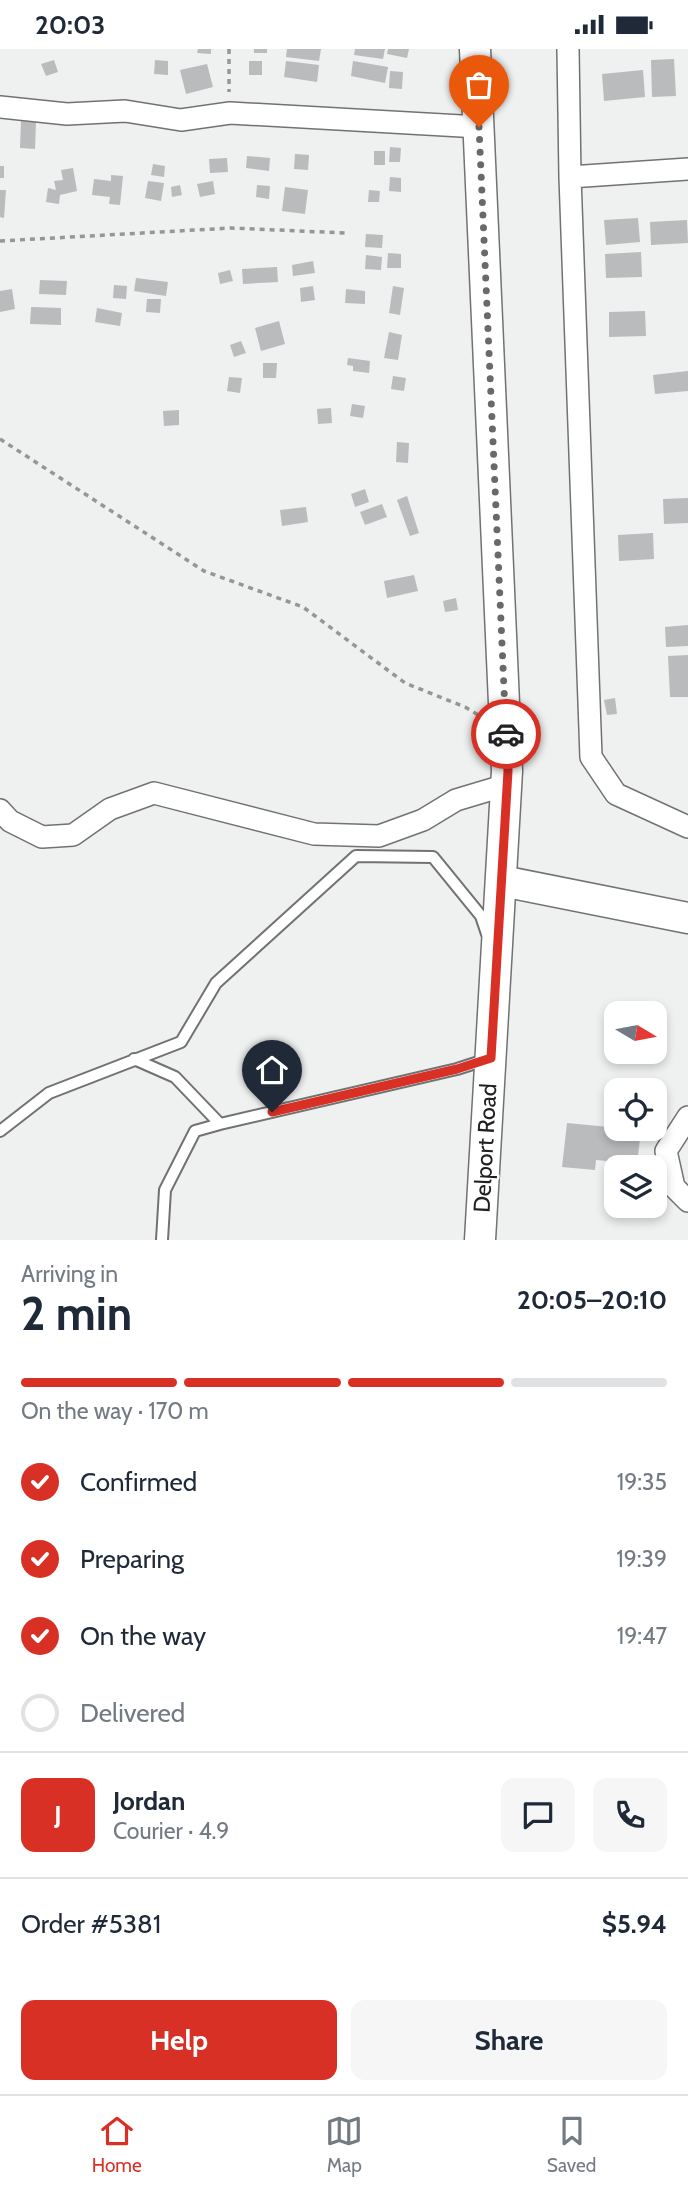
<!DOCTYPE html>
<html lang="en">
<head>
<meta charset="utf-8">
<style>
	:root { --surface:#fff; --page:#f6f6f7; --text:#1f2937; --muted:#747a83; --line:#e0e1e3; --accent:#d93025 }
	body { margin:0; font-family:Cabin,sans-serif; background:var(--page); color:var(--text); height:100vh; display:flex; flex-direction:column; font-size:26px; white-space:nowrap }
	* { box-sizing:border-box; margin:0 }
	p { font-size:23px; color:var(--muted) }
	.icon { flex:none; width:38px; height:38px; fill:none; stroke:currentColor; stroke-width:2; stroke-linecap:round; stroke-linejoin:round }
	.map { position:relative; height:1191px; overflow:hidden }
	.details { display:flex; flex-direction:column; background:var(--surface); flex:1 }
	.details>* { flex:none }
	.needle { width:46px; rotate:100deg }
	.buttons { position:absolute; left:604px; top:952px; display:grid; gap:14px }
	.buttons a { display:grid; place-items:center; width:63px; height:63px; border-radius:14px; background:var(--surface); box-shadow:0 4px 10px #0003; font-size:35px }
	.pin { position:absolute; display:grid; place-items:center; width:60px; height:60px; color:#fff; margin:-72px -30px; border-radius:50% 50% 50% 0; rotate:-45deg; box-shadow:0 0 7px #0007 }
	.pin .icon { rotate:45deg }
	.courier { position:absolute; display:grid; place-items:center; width:70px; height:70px; margin:-35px; border:5px solid #d93025; border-radius:50%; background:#fff; color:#222; box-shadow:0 2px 9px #0007 }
	.headline em { font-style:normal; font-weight:700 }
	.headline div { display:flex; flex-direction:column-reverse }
	.headline { display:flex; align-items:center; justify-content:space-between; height:119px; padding:0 21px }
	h1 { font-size:46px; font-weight:700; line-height:52px }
	.bar { display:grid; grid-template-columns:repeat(4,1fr); gap:10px 7px; align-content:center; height:84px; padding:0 21px }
	.bar i { height:9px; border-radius:5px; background:var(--line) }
	.bar .selected { background:var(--accent) }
	.bar p { grid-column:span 4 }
	.line { display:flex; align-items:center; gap:18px; padding:0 21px; border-top:2px solid var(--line) }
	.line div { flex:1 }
	.round { display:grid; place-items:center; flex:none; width:74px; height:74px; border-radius:14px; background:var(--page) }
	ol { padding:0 21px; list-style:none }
	li { display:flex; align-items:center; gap:21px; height:77px }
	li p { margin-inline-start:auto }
	li .icon { padding:7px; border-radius:50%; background:var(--accent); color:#fff; stroke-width:4 }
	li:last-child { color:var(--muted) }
	li i { width:38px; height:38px; border:4px solid var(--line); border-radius:50% }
	.primary-button { display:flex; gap:14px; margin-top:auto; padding:14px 21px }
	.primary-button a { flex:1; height:80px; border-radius:14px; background:var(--accent); color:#fff; font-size:28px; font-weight:700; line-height:80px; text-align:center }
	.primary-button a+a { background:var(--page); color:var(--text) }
	.status { display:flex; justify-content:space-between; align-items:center; height:49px; padding:0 35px; background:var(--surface); direction:ltr }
	.status svg { height:19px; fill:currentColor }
	.menu { display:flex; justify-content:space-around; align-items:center; height:98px; border-top:2px solid var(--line); background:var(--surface); font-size:19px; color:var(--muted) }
	.menu a { display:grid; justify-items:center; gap:4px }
	.menu .selected { color:var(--accent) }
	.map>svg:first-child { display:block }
</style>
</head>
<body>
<div class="status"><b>20:03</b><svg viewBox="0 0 49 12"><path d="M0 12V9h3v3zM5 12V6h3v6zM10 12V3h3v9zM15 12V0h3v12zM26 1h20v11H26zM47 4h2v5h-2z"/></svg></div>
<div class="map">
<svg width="688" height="1191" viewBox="0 0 688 1191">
	<rect width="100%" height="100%" fill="#eff0f0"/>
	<path fill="#babbbc" d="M198,0H211V5L197,4Z
		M254,0H267V4H254Z
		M287,0H321L319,12L286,8Z
		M355,0H385L383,10L354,6Z
		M388,0H409L407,9L387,5Z
		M674,10L676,47L652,48L651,11Z
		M54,11L58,23L46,27L41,15Z
		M155,11L168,12V26L154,25Z
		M249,12H262V26H249Z
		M286,12L319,16L317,33L284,28Z
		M353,12L388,18L385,34L351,27Z
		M207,15L213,38L186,45L180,21Z
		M643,21L645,48L604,52L602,25Z
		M390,22L403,23L402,40L389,39Z
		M21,72L36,73L35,100L20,99Z
		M390,98L401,99L400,113H389Z
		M374,102H385V116H374Z
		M295,105L309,106L308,121L294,120Z
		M247,107L270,109L269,122L246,119Z
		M227,109L228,123L210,124L209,110Z
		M153,115L165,117L164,128L151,126Z
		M0,117H4V129H0Z
		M73,119L77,142L60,146L59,155L46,153L48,139L56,141L54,132L63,131L61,121Z
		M111,126L123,127L120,156L109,155L110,148L92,146L94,130L111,132Z
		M390,128L401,129V143L389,142Z
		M148,132L164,134L161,152L145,149Z
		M213,132L215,145L200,148L197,135Z
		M180,136L182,146L172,148L171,138Z
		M257,136L270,137L269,150L256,148Z
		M285,138L308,141L305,165L282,162Z
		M0,141H6L4,169L0,168Z
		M369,141L380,142L379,153H368Z
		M638,169L640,193L606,196L604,171Z
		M687,171L688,194L651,196L650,173Z
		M366,185L383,186L382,199L365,198Z
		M641,203L642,228L606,229L605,205Z
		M388,204L401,205V219H387Z
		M366,206L382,208L381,221L365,220Z
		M313,212L315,224L293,227L292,216Z
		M277,218L278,233L243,235L242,220Z
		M230,221L233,232L220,235L218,224Z
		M136,229L168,233L166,247L134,242Z
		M40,231L67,232L66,246L39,245Z
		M114,236L127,237L126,250L113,249Z
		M313,237L315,251L301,253L300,239Z
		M393,237L404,239L400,266L389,264Z
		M12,240L15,260L0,263V242Z
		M346,240L365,242V255L345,254Z
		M147,250H161L160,264L146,263Z
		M31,258L61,259V276L30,275Z
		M97,259L122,264L120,277L95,273Z
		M645,262L646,287L609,288V263Z
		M279,272L285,295L261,302L255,279Z
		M389,283L402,286L398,311L384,309Z
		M241,292L246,304L234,308L230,296Z
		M348,309L370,312L369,324L353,322V317L347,316Z
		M263,314H277L276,329H263Z
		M688,322V342L655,345L653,326Z
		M393,327L406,329L404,342L391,340Z
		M229,328L242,329L240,344L227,342Z
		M352,355L365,357L363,369L350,367Z
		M331,359L332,374L318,375L317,360Z
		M179,361V376L164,377L163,362Z
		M397,393L409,394L408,414L396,413Z
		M365,440L369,453L355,458L351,445Z
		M407,447L419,484L410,487L397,451Z
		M688,449V474L664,475L663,450Z
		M382,455L387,468L365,476L360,463Z
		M306,458L308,473L282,477L280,461Z
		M653,484L654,510L619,512L618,486Z
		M414,526L418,542L387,549L384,532Z
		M456,549L458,561L445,563L443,552Z
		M688,576V597L666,598L665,578Z
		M688,606V648H670L668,607Z
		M615,649L617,665L607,666L604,651Z
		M567,1074L641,1081L637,1115L596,1111L595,1121L562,1118Z"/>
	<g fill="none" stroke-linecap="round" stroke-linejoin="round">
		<g stroke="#727273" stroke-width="14">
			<path id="lane" d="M134,1010L175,1028L220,1075L457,1020L488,1010
				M0,1082L49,1044L181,993L216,934L356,807L433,808L481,867L487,885
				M162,1191L165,1141L195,1082L220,1075"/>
		</g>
		<g stroke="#727273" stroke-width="24">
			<path id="street" d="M568,0L570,128L591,708L616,745L688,778
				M0,58L67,65L125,62L181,71L230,64L479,78
				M570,128L688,120
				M0,761L10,772L42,788L73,786L110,760L154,744L314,785L379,787L423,771L456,751L506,736
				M688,1068L666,1102L674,1138L688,1152"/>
		</g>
		<g stroke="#727273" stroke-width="33">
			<path id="secondary" d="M475,0L507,722L480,1191
				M502,832L688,869"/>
		</g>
		<path stroke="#959696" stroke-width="3.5" stroke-dasharray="5 5" stroke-linecap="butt" d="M229,0V43
			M0,192L231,179L346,184
			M0,390L204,522L303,558L405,634L465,658L480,667"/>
		<use href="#lane" stroke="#fff" stroke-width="10"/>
		<use href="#street" stroke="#fff" stroke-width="21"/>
		<use href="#secondary" stroke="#fff" stroke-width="30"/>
	</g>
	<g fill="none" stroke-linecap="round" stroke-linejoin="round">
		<path stroke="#686969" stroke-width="7" stroke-dasharray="0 12.6" d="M479,78L506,685"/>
		<path stroke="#d93025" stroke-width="9" d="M272,1063L457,1020L491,1009L508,722L506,685"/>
	</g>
	<g text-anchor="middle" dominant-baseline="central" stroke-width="5" stroke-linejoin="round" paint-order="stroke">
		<g font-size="23" fill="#202021" stroke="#fff">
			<text transform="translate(485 1099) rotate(-87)">Delport Road</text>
		</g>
	</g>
</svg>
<div class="buttons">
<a><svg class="needle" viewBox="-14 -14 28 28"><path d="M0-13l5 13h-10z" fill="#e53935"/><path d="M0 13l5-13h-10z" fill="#747a83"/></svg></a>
<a><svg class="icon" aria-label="locate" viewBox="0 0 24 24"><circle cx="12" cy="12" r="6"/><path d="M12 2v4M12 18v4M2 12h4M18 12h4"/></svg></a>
<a><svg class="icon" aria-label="layers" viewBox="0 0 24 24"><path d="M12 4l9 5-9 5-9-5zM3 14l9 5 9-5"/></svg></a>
</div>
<div class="pin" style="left:479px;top:78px;background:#ea580c"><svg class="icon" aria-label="bag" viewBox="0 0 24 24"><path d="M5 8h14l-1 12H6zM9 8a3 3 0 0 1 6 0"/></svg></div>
<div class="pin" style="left:272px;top:1063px;background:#1f2937"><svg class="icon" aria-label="home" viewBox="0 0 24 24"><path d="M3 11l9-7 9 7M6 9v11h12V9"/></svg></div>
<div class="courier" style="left:506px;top:685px"><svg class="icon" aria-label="car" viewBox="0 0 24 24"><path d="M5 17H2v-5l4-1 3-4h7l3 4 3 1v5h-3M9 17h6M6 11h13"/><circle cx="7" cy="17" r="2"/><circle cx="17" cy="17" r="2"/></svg></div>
</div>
<section class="details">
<div class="headline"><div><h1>2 min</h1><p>Arriving in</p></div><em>20:05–20:10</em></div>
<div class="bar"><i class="selected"></i><i class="selected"></i><i class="selected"></i><i></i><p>On the way · 170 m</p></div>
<ol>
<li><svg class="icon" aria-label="check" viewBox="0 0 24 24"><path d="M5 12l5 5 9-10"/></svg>Confirmed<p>19:35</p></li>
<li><svg class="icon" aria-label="check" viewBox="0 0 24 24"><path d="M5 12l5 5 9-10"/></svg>Preparing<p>19:39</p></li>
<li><svg class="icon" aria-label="check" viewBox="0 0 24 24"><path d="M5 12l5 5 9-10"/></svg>On the way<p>19:47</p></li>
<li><i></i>Delivered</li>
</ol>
<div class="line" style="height:126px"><b class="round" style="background:var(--accent);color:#fff">J</b><div><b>Jordan</b><p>Courier · 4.9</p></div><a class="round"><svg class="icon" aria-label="chat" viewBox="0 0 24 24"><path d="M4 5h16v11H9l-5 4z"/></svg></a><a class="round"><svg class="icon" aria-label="phone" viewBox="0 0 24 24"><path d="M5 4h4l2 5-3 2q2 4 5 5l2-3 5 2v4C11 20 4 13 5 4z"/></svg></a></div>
<div class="line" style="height:91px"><div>Order #5381</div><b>$5.94</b></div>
<div class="primary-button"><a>Help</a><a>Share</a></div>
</section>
<nav class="menu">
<a class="selected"><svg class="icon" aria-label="home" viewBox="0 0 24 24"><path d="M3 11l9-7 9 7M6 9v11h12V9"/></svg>Home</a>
<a><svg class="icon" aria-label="map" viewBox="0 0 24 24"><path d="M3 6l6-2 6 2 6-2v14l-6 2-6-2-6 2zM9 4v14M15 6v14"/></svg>Map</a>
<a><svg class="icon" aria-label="saved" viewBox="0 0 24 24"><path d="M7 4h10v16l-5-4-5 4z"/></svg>Saved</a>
</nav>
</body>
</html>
